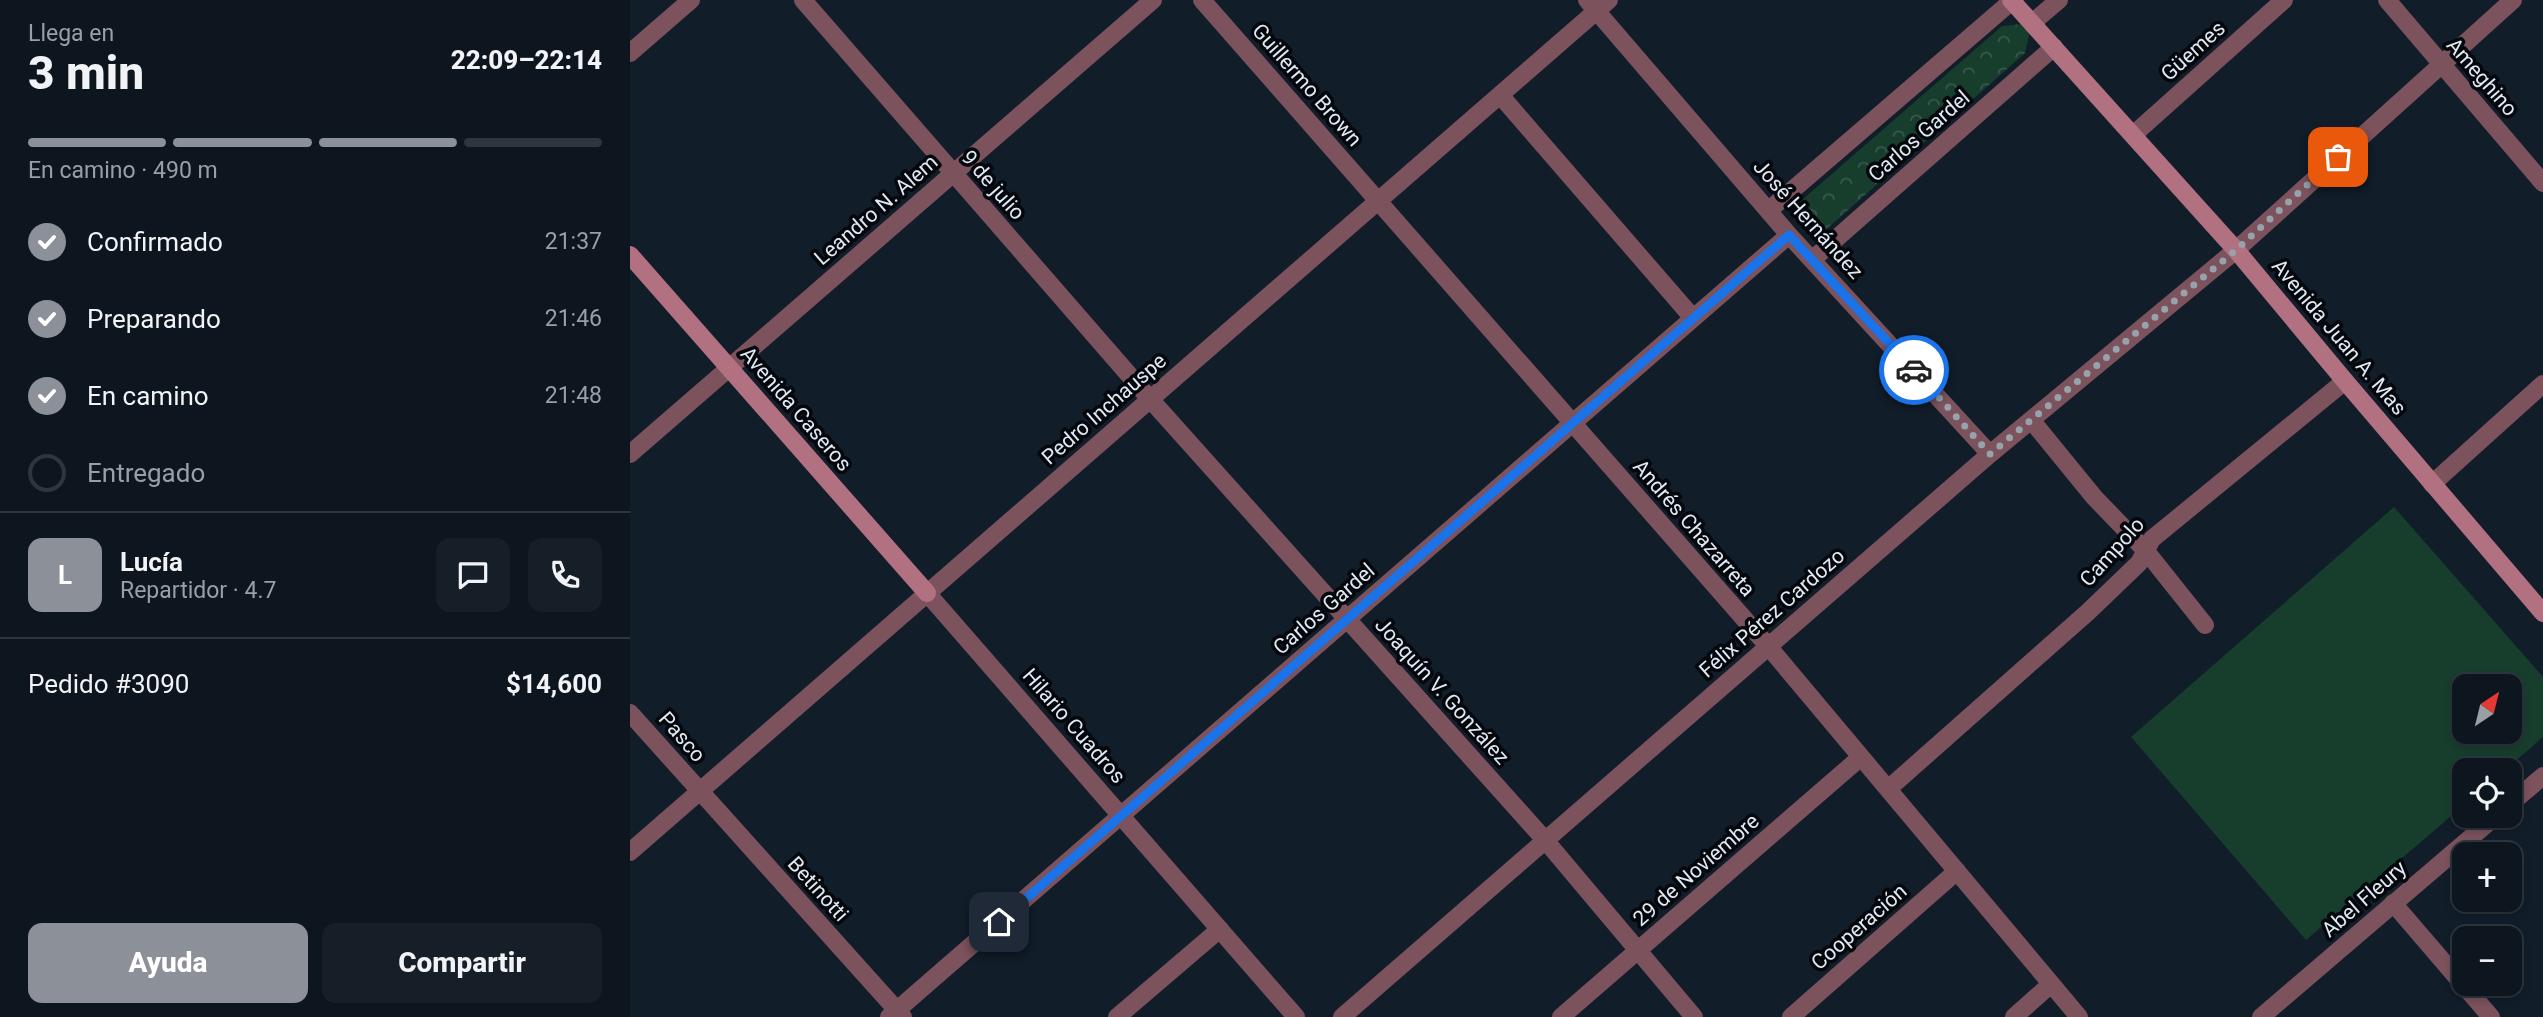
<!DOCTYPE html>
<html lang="es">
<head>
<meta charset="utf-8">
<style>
	:root { --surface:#0d161f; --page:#161f28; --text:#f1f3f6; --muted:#9a9fa4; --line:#2d353d; --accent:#8c9099 }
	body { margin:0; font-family:Roboto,sans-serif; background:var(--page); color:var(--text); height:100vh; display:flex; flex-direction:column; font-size:26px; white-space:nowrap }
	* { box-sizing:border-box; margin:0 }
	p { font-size:23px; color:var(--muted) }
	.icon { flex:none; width:38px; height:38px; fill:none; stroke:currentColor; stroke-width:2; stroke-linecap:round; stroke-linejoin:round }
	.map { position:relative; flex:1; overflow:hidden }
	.side { display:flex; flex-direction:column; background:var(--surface); width:630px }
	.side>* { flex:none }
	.needle { width:46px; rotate:35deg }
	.controls { position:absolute; left:1822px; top:674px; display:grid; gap:14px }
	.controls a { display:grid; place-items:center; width:70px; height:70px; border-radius:14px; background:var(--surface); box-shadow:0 4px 10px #0003,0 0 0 2px var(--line); font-size:35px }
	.pin { position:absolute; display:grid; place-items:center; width:60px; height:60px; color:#fff; margin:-30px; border-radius:14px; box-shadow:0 4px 10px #0006 }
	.courier { position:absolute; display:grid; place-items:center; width:70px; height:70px; margin:-35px; border:5px solid #1a73e8; border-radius:50%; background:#fff; color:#222; box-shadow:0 2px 9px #0007 }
	.overview em { font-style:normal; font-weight:800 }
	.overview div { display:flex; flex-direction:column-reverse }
	.overview { display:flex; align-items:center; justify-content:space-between; height:119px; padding:0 28px }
	h1 { font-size:46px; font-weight:800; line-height:52px }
	.bar { display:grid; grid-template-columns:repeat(4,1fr); gap:10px 7px; align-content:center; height:84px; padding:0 28px }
	.bar i { height:9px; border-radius:5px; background:var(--line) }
	.bar .current { background:var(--accent) }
	.bar p { grid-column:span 4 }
	.line { display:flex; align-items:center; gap:18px; padding:0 28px; border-top:2px solid var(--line) }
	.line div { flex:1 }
	.round { display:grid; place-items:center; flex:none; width:74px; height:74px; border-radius:14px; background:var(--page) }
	ol { padding:0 28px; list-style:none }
	li { display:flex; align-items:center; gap:21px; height:77px }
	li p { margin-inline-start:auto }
	li .icon { padding:7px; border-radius:50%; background:var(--accent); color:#fff; stroke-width:4 }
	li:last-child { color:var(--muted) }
	li i { width:38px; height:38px; border:4px solid var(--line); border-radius:50% }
	.action { display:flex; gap:14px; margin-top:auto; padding:14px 28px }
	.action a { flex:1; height:80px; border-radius:14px; background:var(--accent); color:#fff; font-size:28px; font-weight:800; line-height:80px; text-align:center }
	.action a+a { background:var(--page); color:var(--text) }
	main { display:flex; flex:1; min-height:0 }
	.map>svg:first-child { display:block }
</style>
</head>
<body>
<main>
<section class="side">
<div class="overview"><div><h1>3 min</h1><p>Llega en</p></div><em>22:09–22:14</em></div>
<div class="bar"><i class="current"></i><i class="current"></i><i class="current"></i><i></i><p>En camino · 490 m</p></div>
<ol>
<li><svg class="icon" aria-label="check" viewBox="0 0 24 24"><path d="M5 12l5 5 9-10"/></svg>Confirmado<p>21:37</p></li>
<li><svg class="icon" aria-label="check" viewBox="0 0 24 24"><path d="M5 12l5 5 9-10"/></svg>Preparando<p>21:46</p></li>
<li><svg class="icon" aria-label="check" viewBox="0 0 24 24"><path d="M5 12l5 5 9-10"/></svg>En camino<p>21:48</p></li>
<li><i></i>Entregado</li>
</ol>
<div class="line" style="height:126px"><b class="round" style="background:var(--accent);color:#fff">L</b><div><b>Lucía</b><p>Repartidor · 4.7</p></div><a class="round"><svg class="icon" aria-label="chat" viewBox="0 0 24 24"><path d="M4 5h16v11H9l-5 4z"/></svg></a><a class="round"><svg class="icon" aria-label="phone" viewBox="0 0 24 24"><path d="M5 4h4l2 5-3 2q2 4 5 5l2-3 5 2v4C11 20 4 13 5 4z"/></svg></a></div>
<div class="line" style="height:91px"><div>Pedido #3090</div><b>$14,600</b></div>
<div class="action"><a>Ayuda</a><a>Compartir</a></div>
</section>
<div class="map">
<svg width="1913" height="1017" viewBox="0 0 1913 1017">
	<defs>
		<pattern id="park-crowns" width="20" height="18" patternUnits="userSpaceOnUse" patternTransform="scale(1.75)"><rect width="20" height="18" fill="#173d2d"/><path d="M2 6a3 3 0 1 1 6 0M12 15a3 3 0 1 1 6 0" fill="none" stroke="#38594c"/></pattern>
	</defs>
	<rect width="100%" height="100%" fill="#111d29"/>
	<path fill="url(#park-crowns)" d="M1402,23L1395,53L1190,235L1165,206L1372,26Z"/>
	<path fill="#173d2d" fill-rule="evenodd" d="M1764,507L1913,677V737L1875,770H1834V805L1676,940L1501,737ZM1834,686H1880V732H1834Z"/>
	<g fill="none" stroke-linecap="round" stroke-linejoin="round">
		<path stroke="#7c525c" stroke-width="18" d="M173,0L520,399L915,840L1064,1017
			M572,0L1138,646L1449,1017
			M957,0L1159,235L1360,454
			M1757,0L1913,183
			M1402,23L1429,0
			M0,53L61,0
			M870,95L1063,318
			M1503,135L1654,0
			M1139,210L1382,1
			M1183,259L1424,47
			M1402,421L1464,497L1516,551L1575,625
			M0,454L523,0
			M1802,484L1913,384
			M297,593L666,1017
			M0,713L273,1017
			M1258,789L1458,612L1509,563L1522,539L1715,381
			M1880,804L1913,776
			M0,852L979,0
			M1763,903L1861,1017
			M259,1017L1159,235
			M487,1017L590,929
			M712,1017L1360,454L1606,250L1883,0
			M931,1017L1231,757
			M1161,1017L1327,871
			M1384,1017L1421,984
			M1631,1017L1866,816"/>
		<path stroke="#b27180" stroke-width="18" d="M1381,0L1606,250L1715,381L1913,613
			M0,255L297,593"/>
	</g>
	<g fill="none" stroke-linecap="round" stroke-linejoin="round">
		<path stroke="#98a2ac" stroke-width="7" stroke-dasharray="0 12.6" d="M1284,370L1360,454L1606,250L1708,157"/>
		<path stroke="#1a73e8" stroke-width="9" d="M369,922L1159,235L1284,370"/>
	</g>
	<g text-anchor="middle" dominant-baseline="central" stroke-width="7" stroke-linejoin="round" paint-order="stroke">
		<g font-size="21" fill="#e1e9f2" stroke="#04070c">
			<text transform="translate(1563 51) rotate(-42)">Güemes</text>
			<text transform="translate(1852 77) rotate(49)">Ameghino</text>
			<text transform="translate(677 85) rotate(49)">Guillermo Brown</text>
			<text transform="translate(1289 136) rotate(-41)">Carlos Gardel</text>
			<text transform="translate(363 185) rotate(49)">9 de julio</text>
			<text transform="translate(246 210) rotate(-41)">Leandro N. Alem</text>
			<text transform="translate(1178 219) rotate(48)">José Hernández</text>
			<text transform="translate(1709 337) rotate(50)">Avenida Juan A. Mas</text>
			<text transform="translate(166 409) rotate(49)">Avenida Caseros</text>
			<text transform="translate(474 409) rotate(-41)">Pedro Inchauspe</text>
			<text transform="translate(1064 528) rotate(49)">Andrés Chazarreta</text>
			<text transform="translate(1482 552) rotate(-48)">Campolo</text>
			<text transform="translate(694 609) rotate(-41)">Carlos Gardel</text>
			<text transform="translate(1142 613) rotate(-41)">Félix Pérez Cardozo</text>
			<text transform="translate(812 691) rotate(48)">Joaquín V. González</text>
			<text transform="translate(444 726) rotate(49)">Hilario Cuadros</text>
			<text transform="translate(52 737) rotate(49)">Pasco</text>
			<text transform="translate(1066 870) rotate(-41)">29 de Noviembre</text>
			<text transform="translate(188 889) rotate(48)">Betinotti</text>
			<text transform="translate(1734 899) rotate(-41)">Abel Fleury</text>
			<text transform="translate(1229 927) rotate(-41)">Cooperación</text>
		</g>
	</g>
</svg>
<div class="controls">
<a><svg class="needle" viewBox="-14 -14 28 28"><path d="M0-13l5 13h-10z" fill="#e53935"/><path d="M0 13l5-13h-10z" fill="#9a9fa4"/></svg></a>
<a><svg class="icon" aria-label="locate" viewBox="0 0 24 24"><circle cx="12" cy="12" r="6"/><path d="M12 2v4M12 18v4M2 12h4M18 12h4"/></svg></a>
<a>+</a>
<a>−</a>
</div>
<div class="pin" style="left:1708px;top:157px;background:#ea580c"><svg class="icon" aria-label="bag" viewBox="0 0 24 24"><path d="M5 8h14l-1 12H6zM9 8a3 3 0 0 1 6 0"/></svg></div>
<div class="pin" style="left:369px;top:922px;background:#1f2937"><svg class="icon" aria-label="home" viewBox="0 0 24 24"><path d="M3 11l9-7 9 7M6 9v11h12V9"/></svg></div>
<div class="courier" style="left:1284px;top:370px"><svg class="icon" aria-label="car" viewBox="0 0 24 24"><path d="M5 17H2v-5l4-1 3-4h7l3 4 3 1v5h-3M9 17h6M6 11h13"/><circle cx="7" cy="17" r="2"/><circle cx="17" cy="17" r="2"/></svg></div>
</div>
</main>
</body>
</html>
